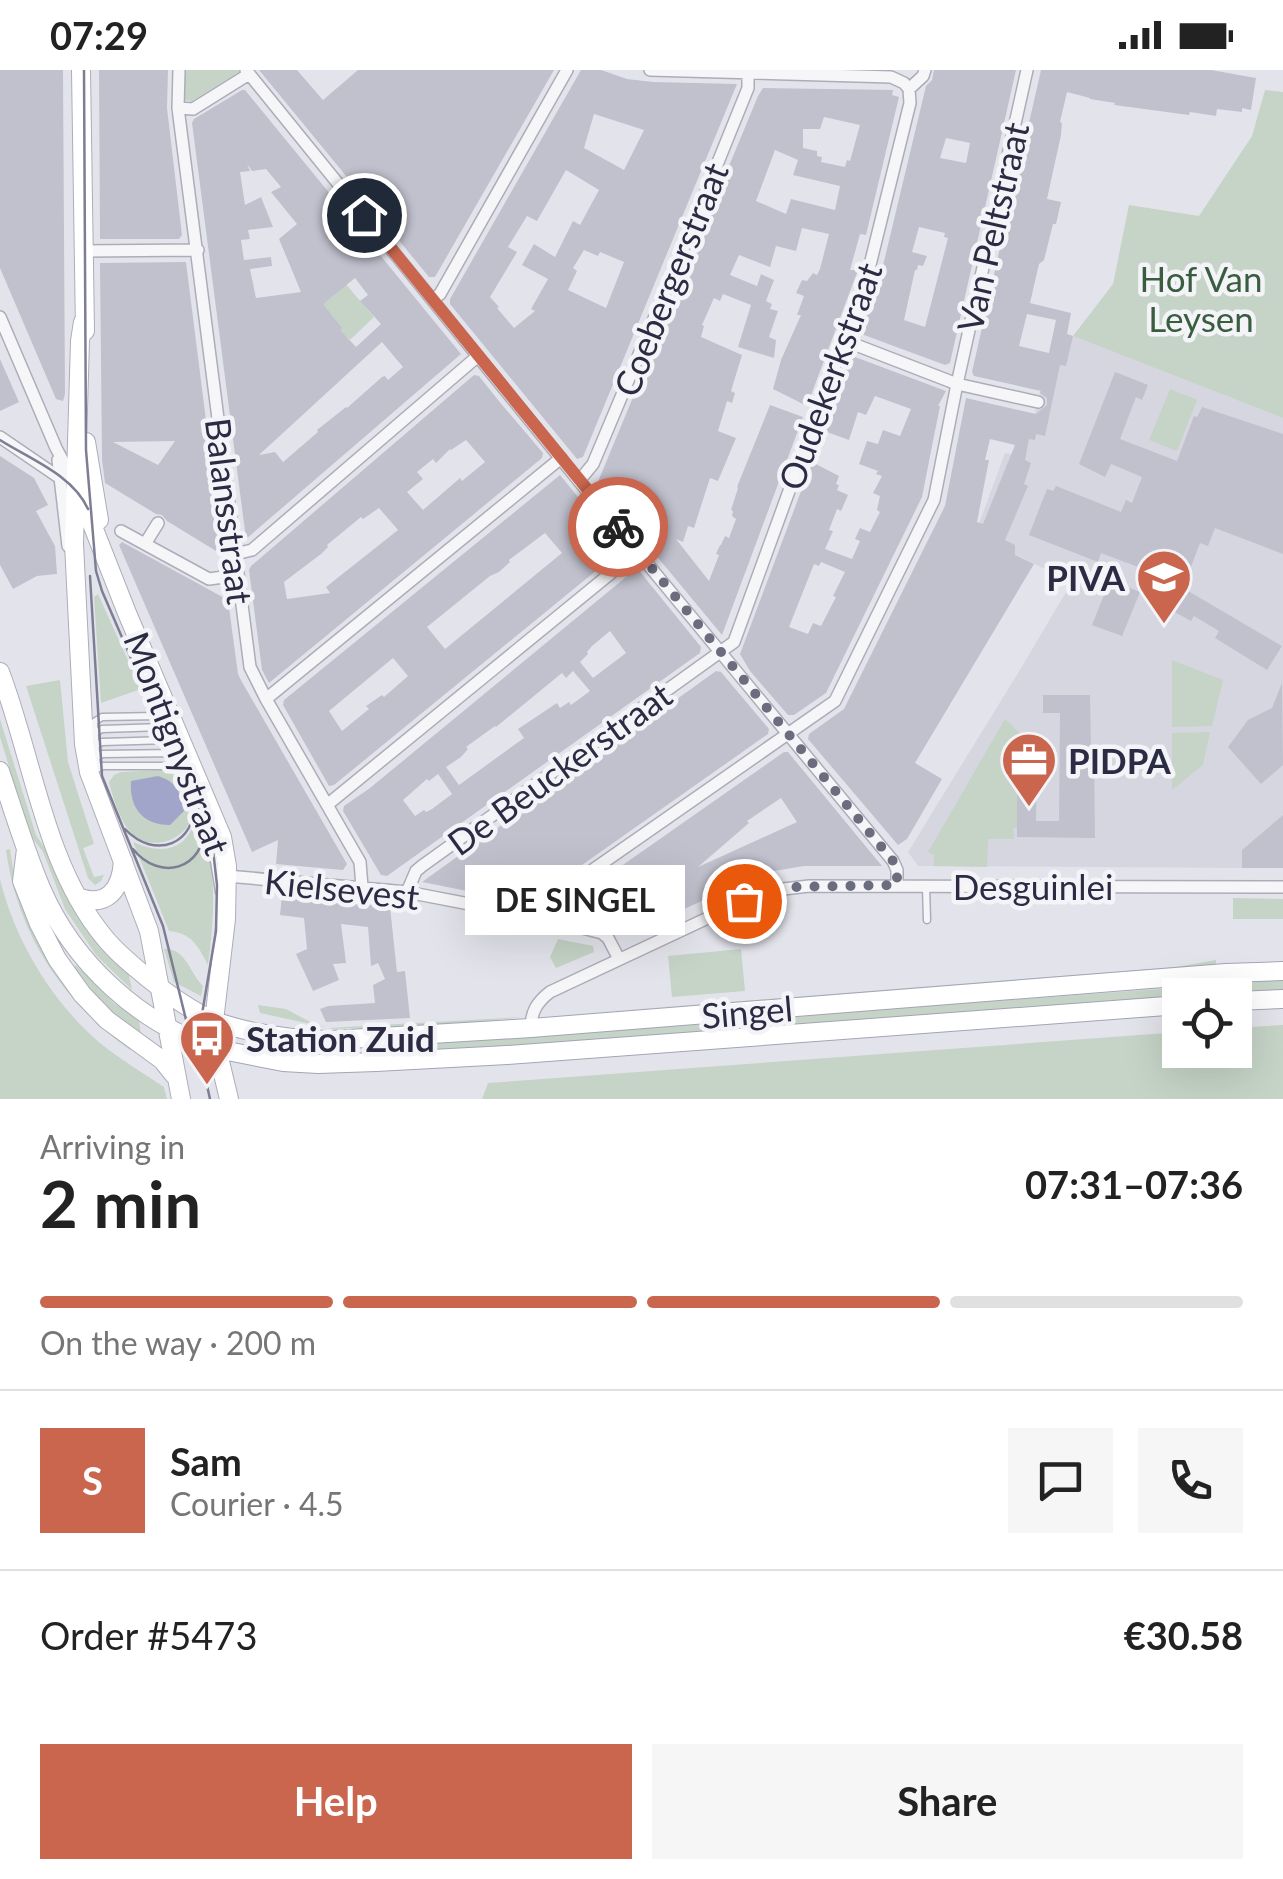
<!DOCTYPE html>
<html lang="en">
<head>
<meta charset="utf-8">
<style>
	:root { --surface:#fff; --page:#f6f6f6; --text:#222; --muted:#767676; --line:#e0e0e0; --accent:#ca664d }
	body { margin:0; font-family:Lato,sans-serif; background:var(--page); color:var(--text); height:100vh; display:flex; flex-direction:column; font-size:38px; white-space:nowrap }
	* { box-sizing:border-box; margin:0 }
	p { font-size:32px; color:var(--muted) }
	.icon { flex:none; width:55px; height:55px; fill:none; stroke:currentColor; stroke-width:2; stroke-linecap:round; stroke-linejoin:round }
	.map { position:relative; height:1029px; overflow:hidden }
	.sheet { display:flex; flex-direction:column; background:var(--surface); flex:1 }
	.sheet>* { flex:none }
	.buttons { position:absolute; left:1162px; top:908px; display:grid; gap:20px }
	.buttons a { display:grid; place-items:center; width:90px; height:90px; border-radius:0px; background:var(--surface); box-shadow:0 10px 40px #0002; font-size:50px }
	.pin { position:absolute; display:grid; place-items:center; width:85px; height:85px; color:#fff; margin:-42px; border:5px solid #fff; border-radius:50%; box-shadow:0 2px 10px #0007 }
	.courier { position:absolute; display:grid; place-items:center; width:100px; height:100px; margin:-50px; border:8px solid #ca664d; border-radius:50%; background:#fff; color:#222; box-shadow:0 2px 12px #0007 }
	.bubble { position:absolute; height:70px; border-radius:0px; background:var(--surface); box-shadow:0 10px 40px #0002; font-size:32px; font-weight:700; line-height:70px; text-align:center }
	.overview em { font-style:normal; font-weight:700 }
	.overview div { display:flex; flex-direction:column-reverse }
	.overview { display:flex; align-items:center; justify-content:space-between; height:170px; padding:0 40px }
	h1 { font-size:65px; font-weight:700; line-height:75px }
	.bar { display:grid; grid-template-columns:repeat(4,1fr); gap:15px 10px; align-content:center; height:120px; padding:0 40px }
	.bar i { height:12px; border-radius:8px; background:var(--line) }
	.bar .on { background:var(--accent) }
	.bar p { grid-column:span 4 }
	.line { display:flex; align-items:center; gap:25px; padding:0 40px; border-top:2px solid var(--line) }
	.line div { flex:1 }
	.round { display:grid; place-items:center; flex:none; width:105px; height:105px; border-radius:0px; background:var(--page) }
	.cta { display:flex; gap:20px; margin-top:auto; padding:20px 40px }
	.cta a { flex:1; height:115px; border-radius:0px; background:var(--accent); color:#fff; font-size:40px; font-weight:700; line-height:115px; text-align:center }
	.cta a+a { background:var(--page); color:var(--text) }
	.status { display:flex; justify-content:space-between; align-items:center; height:70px; padding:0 50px; background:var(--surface); direction:ltr }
	.status svg { height:28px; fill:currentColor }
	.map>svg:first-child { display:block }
</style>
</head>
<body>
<div class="status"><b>07:29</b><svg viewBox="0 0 49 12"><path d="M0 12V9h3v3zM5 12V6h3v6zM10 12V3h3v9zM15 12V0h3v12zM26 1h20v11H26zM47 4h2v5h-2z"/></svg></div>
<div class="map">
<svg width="1283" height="1029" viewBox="0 0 1283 1029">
	<rect width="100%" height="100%" fill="#e3e4eb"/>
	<path fill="#d5d6e0" d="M1054,261L1073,266L1283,348V745L1243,780L1242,798L918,796L908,782L1018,603L1072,512L978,467L977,459L1005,383L1025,386Z"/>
	<path fill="#c5d4c6" d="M182,0H240V1L192,31L182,30Z
		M1265,20L1283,22V348L1073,266L1113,214L1129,135L1199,146L1252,66Z
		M343,211L374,247L350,270L347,267L343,270L337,263L341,258L331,244L329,245L313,235Z
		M1170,319L1197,330L1177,381L1149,370Z
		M98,524L141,619L101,633L94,527Z
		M1172,590L1223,610L1212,656L1172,657Z
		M60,610L68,692L94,774L83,778L94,807L104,805L101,811L95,815L88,808L26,616Z
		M0,649L36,765L128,901L132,920L96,885L65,839L43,782L30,765L0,667Z
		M1005,649L1037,680L1018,679L1017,758H1013L1014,769H988L987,797L934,796V785L928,782Z
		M1210,662L1203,695L1172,720V663Z
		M164,700C176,704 181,708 186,720C188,725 191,729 192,735C197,764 160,782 137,768C122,758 113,729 109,712L114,705L121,702Z
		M197,743C218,792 215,843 208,895C198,876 192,863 169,861L133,772C165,786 189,780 197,743Z
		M10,779L16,819L35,866L132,976L130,980C62,931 17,863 6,780Z
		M0,809C15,871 52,932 100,973C120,989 143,1003 164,1017L167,1029H0Z
		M1233,828L1283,829V849H1233Z
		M558,869L593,876L594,882L556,898L550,887Z
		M164,879C186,878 189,902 203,916L201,926L174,912Z
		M741,879L745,921L672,927L668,886Z
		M1216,890V896L550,946L1176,897Z
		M76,895L114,933L139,950L141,965C114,945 93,924 74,897Z
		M1283,910V921L1180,925V928L506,977L368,983L381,982L403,974Z
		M258,935L286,939L314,954L328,958L523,947L468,953L333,959L260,943Z
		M1283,955V1029H482L488,1013L1180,962V980H1235V958Z"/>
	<path fill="#a0a5c9" d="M158,706C177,712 180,722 184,741L170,755C143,755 129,738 131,711Z"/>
	<path fill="#c0c1cd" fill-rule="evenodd" d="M0,0H63L65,324L63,331L56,329L0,198Z
		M99,0H168L167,38L182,165L179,169H100Z
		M259,0H297L323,30L358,0H554L435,207H429Z
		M581,0H601L627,9L653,12L737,14L583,387L577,389L450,234V229ZM594,44L644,60L624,100L584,78ZM566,100L599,120L580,155L573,151L555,187L534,174L522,195L548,209L531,239L535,241L514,258L497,238L499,237L490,227L517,182L508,177L527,146L537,151ZM584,180L598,186L600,182L624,192L606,238L568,220L577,201L573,198Z
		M934,0H1016L950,293L945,295L864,265L861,260L880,208L926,16L932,10ZM946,68L970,73L966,93L940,88ZM919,157L945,163L944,167L948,168L925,257L904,250L915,200H917L918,195L923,196L927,186L912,182Z
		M1041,0H1211L1256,8L1251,40L1242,38V42L1217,39L1216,46L1190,42L1189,45L1114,35L1115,33L1090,29V28L1067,22L1060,52L1062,53L1061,65L1047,129L1061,132L1056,154H1053L1044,190L1039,194L1030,233L1071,243L1067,264L1073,266L1066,296L1060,295L1045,366L1036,364L1035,370L1029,369L1025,390L1031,393L1024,414L1028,416L1005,470L1015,475V485L1034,494L915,693L942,709L907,769L898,775L808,669L809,664L844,639L945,436L966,328L1036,344L1047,335V328L1040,323L1041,321L974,306L972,302L1000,178L1005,175L1007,162L1005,158ZM1027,244L1056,250L1049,283L1019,276ZM990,369L1015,375L983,454L977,452L989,390H985Z
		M763,18L893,20L892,25L899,27L866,165L860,164L850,200H858L807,336L773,319L781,290L801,245H797L804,226L796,223L802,210L807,211L813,203L817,205L820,199L829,164L802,158L796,181L776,176L770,197L739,185L730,205L757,216L761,204L774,210L766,231L772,234L770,239L778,241L769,267L776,270L774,288L738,277L751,235L723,224L720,231L714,228L702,255L704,256L701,267L742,285L731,321L735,323L732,333L727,331L718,361L736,368L718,411L710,408L694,458L688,456L683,472L676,469L709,511L719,485L716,484L720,475H721L725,466L729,468L736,449L732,446L733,441L731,440L738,418L737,417L770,335L803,347L722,565L597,414L758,26ZM824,47L860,55L850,91L847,90L845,97L821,92L822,87L817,86V81L803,78V59H820ZM775,80L798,90L793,105L840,116L835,140L791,129L786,144L756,131Z
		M242,20H245L461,284L246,469L192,53L194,49ZM247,94L252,101L266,99L281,117L271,122L297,154L279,169L301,222L256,228L250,199L272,196L271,187L244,190L241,170L250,169L248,160L273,157L261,127L245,135L240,102L250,101ZM355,208L368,225L360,231L381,254L356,277L340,260L342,258L323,234ZM382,272L403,297L388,310L385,306L382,307L347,338L346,337L317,360L318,362L283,392L275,382L259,385Z
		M186,192L222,477L216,481L167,451L162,445L156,444L105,413L102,390L100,193ZM175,371L158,395L113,372Z
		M855,287L946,321L938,336H940L922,427L826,623L794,645H788L750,601L740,584L812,392L839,406L836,414L839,415L837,420L848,425L841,441L837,439L829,460L833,461L825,479L852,489L860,471L855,469L860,458L870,462L880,442L877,440L880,426L873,423L882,406L876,404L878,401L859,394L867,371L878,374L883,360L900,366L911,339L875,326L866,345L858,342L849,370L824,361L850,289ZM821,492L845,502L833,526L836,527L821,556L813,553L808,564L789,557L814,494L819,496Z
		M0,289L19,332L0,341Z
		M1115,302L1148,315L1142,330L1136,327L1120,369L1177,391L1194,346L1197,347L1202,337L1283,364V484L1215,458L1208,476L1200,473L1183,518L1282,576L1267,600L1215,568L1219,561L1194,546L1191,551L1160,534L1163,526L1155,523L1162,506L1101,483L1098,492L1029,465L1047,419L1053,421L1056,416L1121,442L1126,430L1132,433L1142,407L1111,394L1105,407L1079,394Z
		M474,305L479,306L498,330L543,383L542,388L269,613L262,600L249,500L251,496ZM466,370L485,392L462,411L460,408L423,440L407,422L423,409L417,402L433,389L436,393L450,379L451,380ZM379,438L398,460L326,517L330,523L287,529L284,512L321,484L328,477L327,475L361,447L363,449Z
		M0,386L34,408L48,435L36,441L55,476L57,504L37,506L13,519L0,495Z
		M560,405L619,477V482L334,715L329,716L283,635L284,630ZM545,463L562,483L445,579L427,557L490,506L499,502L510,492L509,490ZM393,588L408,606L384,627L382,625L366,636L369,639L342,661L329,641Z
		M122,472L228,530L238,604L242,612L347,794L343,800L276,794L278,770L252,782L119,475Z
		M637,498L701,577L700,583L387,806L381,805L343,741L344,736L370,718ZM610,561L626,583L593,608L580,592L588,584L587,582L592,576ZM573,601L590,621L571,635L569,632L560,638L557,633L518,659L524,668L459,715L446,697L461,687L468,679L466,677L495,656L496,657L562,603L566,608ZM438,704L452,724L432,739L426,742L424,740L415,746L403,730L427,709L429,711Z
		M1110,510L1140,522L1122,566L1092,555Z
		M716,601L721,602L769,659L768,664L528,833L422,812Z
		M1282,613L1283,695L1261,714L1228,677L1248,650L1272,638Z
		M1043,625H1090L1091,682H1094L1095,768L1017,767V679L1037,680L1036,751H1059L1060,643H1043Z
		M784,682H788L882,796H804L774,801L756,806L645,857L560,839ZM781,728L797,752L698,797L749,753L747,751Z
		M1283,745V798H1242V780Z
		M282,825L390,837L397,902L405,901L410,948L326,952L320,939L328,936L375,933L373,915L385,909L378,893L371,896L368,857L341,854L346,893L333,894L339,910L313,921L296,884L307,879L304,848L280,845Z"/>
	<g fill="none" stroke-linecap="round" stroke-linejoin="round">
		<g stroke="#acadb9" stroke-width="9">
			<path id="lane" d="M95,663L102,659L163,657
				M95,676L102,672L169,670
				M96,688L102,684L176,683
				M97,697L94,652L102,647L158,646L209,760L219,822
				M97,699L103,696H182
				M926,817L927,850"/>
		</g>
		<g stroke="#acadb9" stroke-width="14">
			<path id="street" d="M179,0L178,38L250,597L266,629L360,792L362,817
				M246,0L579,411L893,791L897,800V815
				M650,0L891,7L904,13L909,19
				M909,19L923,6L925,0
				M178,38L193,39L249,4
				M83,181L198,180
				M433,229L440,224L567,0
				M0,247L56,378L75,413
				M843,270L957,314L1038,332
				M0,367L63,410
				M58,390L68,476
				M579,411L593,394L672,206L748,18V2
				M121,461L209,509L238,505
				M145,474L158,453
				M235,484L252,480L478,286
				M266,629L561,388
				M327,735L638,481
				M227,806L407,822L547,849L602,863L608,868L619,889
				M407,822L416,801L422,796L734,572L867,207L910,33L909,19
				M547,849L550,836L561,822L835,631L934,430L957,314L1027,0
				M531,958C531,942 537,932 550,922L744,831L775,820L809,816L1283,817"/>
		</g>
		<g stroke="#acadb9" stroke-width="20">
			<path id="secondary" d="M81,0L85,261
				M83,252L80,271L74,474L84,674L89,702L149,861L181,1029
				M86,372L99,450
				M79,421L127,543L222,767L227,796L226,849L214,951L217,979L229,1029
				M0,602C33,688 44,794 104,867C117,883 133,896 149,909C169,925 190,940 214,951
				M0,701C13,740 25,780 41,818C73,893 140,954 217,979
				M26,779L22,811L39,854L57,889L82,924L107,950L162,990L174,1005
				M77,827C107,838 121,820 123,791"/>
		</g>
		<g stroke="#a3a4b6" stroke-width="20">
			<path id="primary" d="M1235,931L1283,929
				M214,951C252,964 292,970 332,970L531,958L1226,903L1283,901
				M217,979L283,992L318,994L376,992L507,985L1180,935"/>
		</g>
		<use href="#lane" stroke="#f6f6f9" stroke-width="6"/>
		<use href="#street" stroke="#f6f6f9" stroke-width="11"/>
		<use href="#secondary" stroke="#fff" stroke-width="18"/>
		<use href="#primary" stroke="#fff" stroke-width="18"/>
		<path stroke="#7d7e94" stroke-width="2.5" d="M84,0L86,380L96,501L102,521L146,623L182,696L212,771L217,815L216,861L199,962L200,984L210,1029
			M0,370C30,389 73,405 88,439
			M90,506L102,706L163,856L191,970
			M125,759C155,791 197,774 194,731
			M133,779C159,812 205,800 204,756"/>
	</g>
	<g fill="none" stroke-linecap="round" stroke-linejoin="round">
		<path stroke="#6b6c7e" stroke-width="10" stroke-dasharray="0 18" d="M618,457L893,791L897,800V815L792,817L775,820L744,831"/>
		<path stroke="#ca664d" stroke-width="12" d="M364,145L618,457"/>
	</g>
	<defs>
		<g id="school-pin" transform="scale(2.875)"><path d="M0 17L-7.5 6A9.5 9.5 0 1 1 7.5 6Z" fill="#ca664d" stroke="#f3f3f8"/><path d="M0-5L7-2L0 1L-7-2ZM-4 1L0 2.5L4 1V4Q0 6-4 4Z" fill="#fff"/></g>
		<g id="office-pin" transform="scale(2.875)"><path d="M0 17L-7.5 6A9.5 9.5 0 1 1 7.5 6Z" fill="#ca664d" stroke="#f3f3f8"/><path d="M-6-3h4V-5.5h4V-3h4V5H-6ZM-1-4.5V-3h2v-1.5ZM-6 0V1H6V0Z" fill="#fff"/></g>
		<g id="bus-pin" transform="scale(2.875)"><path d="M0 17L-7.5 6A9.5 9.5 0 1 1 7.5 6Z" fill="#ca664d" stroke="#f3f3f8"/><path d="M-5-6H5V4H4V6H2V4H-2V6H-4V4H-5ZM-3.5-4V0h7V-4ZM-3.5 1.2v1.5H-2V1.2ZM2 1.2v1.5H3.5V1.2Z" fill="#fff"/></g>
	</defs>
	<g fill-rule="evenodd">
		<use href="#school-pin" x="1164" y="507"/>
		<use href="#office-pin" x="1029" y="690"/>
		<use href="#bus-pin" x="207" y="968"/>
	</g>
	<g text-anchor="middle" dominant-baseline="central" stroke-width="9" stroke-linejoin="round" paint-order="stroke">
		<g font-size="35" fill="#2b2c43" stroke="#f3f3f8">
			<text transform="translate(992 157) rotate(-77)">Van Peltstraat</text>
			<text transform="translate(670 209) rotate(-68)">Coebergerstraat</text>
			<text transform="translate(829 306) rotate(-70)">Oudekerkstraat</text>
			<text transform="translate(230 441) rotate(83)">Balansstraat</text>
			<text transform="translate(178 673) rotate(69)">Montignystraat</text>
			<text transform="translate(559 698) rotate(-36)">De Beuckerstraat</text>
			<text x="1033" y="816">Desguinlei</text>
			<text transform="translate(342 818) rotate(6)">Kielsevest</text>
			<text transform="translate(747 941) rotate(-5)">Singel</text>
		</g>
		<g font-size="35" fill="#395e3f" stroke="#f3f3f8">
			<text x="1201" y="208">Hof Van<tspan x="1201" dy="40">Leysen</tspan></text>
		</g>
		<g font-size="35" font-weight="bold" fill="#2b2c43" stroke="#f3f3f8" text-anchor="start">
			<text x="1125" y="507" text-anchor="end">PIVA</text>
			<text x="1068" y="690">PIDPA</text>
			<text x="246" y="968">Station Zuid</text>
		</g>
	</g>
</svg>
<div class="buttons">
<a><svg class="icon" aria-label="locate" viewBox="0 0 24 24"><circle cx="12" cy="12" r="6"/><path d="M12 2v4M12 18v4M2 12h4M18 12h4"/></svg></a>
</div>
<div class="pin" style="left:744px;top:831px;background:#ea580c"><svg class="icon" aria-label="bag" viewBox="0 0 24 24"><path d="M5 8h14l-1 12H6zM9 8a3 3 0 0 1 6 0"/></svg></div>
<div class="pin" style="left:364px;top:145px;background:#1f2937"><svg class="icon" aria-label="home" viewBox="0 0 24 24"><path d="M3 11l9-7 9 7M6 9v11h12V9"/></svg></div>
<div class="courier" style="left:618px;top:457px"><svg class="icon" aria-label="bike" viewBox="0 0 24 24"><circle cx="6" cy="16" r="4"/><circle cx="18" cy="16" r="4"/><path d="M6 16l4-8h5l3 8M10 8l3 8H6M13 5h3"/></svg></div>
<div class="bubble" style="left:465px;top:795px;width:220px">DE SINGEL</div>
</div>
<section class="sheet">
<div class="overview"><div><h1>2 min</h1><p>Arriving in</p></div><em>07:31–07:36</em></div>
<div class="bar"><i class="on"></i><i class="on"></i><i class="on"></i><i></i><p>On the way · 200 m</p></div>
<div class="line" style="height:180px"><b class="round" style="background:var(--accent);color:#fff">S</b><div><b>Sam</b><p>Courier · 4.5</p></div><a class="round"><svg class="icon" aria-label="chat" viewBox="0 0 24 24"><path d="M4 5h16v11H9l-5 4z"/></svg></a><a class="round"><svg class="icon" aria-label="phone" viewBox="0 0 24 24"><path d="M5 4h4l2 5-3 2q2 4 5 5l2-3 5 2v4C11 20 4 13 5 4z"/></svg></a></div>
<div class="line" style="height:130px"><div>Order #5473</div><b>€30.58</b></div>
<div class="cta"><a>Help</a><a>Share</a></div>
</section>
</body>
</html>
